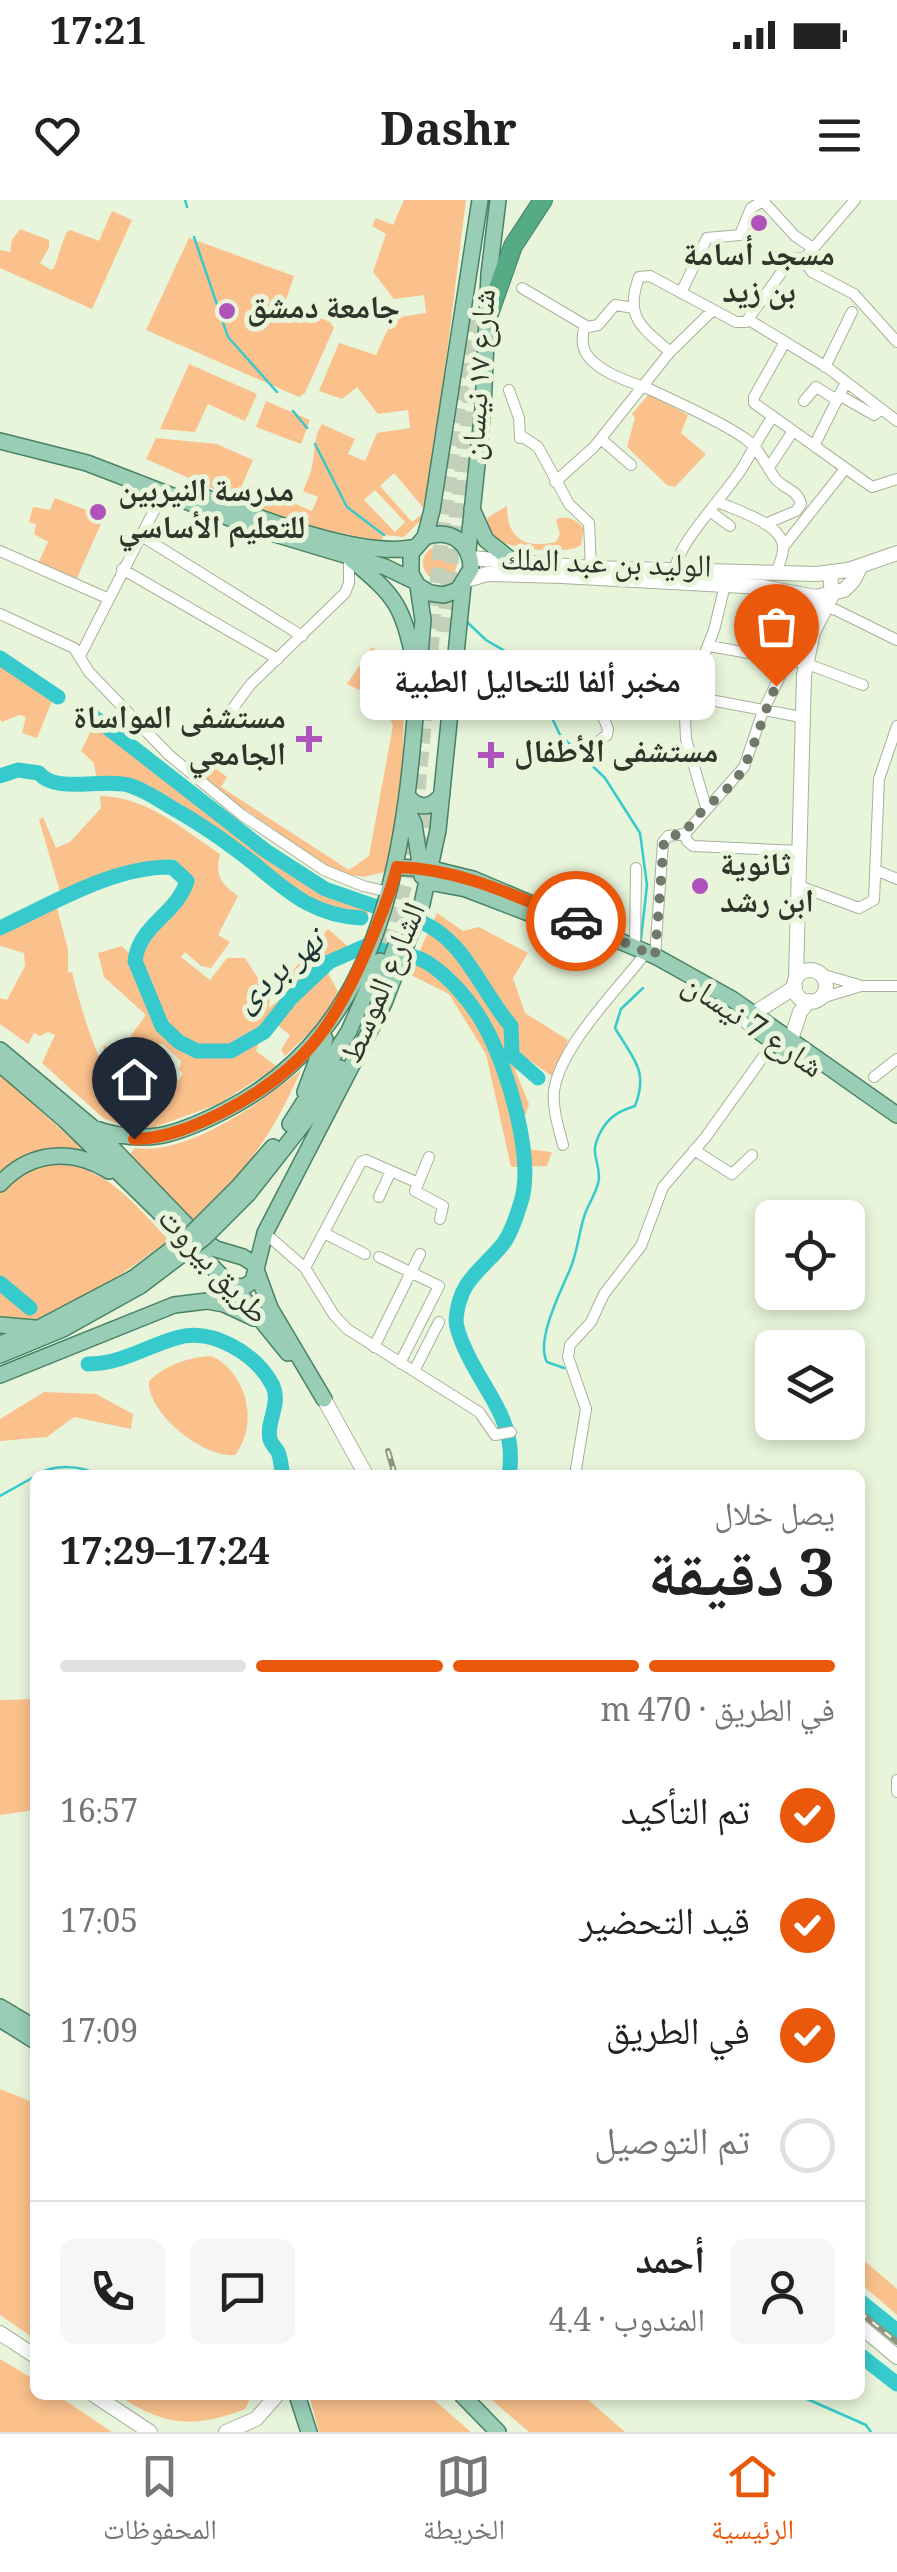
<!DOCTYPE html>
<html lang="ar">
<head>
<meta charset="utf-8">
<style>
	:root { --surface:#fff; --page:#f6f6f6; --text:#222; --muted:#767676; --line:#e0e0e0; --accent:#ea580c }
	body { margin:0; font-family:Georgia,"Noto Naskh Arabic",serif; background:var(--page); color:var(--text); direction:rtl; height:100vh; display:flex; flex-direction:column; font-size:38px; white-space:nowrap }
	* { box-sizing:border-box; margin:0 }
	p { font-size:32px; color:var(--muted) }
	.icon { flex:none; width:55px; height:55px; fill:none; stroke:currentColor; stroke-width:2; stroke-linecap:round; stroke-linejoin:round }
	.map { position:relative; flex:1; overflow:hidden; direction:ltr }
	.panel { position:absolute; left:30px; top:1270px; width:835px; height:930px; display:flex; flex-direction:column; background:var(--surface); border-radius:15px; box-shadow:0 5px 15px #0003; direction:rtl }
	.panel>* { flex:none }
	.controls { position:absolute; left:755px; top:1000px; display:grid; gap:20px }
	.controls a { display:grid; place-items:center; width:110px; height:110px; border-radius:15px; background:var(--surface); box-shadow:0 5px 15px #0003; font-size:50px }
	.pin { position:absolute; display:grid; place-items:center; width:85px; height:85px; color:#fff; margin:-102px -42px; border-radius:50% 50% 50% 0; rotate:-45deg; box-shadow:0 0 10px #0007 }
	.pin .icon { rotate:45deg }
	.courier { position:absolute; display:grid; place-items:center; width:100px; height:100px; margin:-50px; border:8px solid #ea580c; border-radius:50%; background:#fff; color:#222; box-shadow:0 2px 12px #0007 }
	.bubble { position:absolute; height:70px; border-radius:15px; background:var(--surface); box-shadow:0 5px 15px #0003; font-size:32px; font-weight:700; line-height:70px; text-align:center; direction:rtl }
	.overview em { font-style:normal; font-weight:700 }
	.overview div { display:flex; flex-direction:column-reverse }
	.overview { display:flex; align-items:center; justify-content:space-between; height:170px; padding:0 30px }
	h1 { font-size:65px; font-weight:700; line-height:75px }
	.bar { display:grid; grid-template-columns:repeat(4,1fr); gap:15px 10px; align-content:center; height:120px; padding:0 30px }
	.bar i { height:12px; border-radius:8px; background:var(--line) }
	.bar .on { background:var(--accent) }
	.bar p { grid-column:span 4 }
	.line { display:flex; align-items:center; gap:25px; padding:0 30px; border-top:2px solid var(--line) }
	.line div { flex:1 }
	.round { display:grid; place-items:center; flex:none; width:105px; height:105px; border-radius:15px; background:var(--page) }
	ol { padding:0 30px; list-style:none }
	li { display:flex; align-items:center; gap:30px; height:110px }
	li p { margin-inline-start:auto }
	li .icon { padding:10px; border-radius:50%; background:var(--accent); color:#fff; stroke-width:4 }
	li:last-child { color:var(--muted) }
	li i { width:55px; height:55px; border:5px solid var(--line); border-radius:50% }
	.status { display:flex; justify-content:space-between; align-items:center; height:70px; padding:0 50px; background:var(--surface); direction:ltr }
	.status svg { height:28px; fill:currentColor }
	header { display:flex; justify-content:space-between; align-items:center; height:130px; padding:0 30px; background:var(--surface); font-size:45px; font-weight:700 }
	.menu { display:flex; justify-content:space-around; align-items:center; height:140px; border-top:2px solid var(--line); background:var(--surface); font-size:28px; color:var(--muted) }
	.menu a { display:grid; justify-items:center; gap:5px }
	.menu .on { color:var(--accent) }
	.map>svg:first-child { display:block }
</style>
</head>
<body>
<div class="status"><b>17:21</b><svg viewBox="0 0 49 12"><path d="M0 12V9h3v3zM5 12V6h3v6zM10 12V3h3v9zM15 12V0h3v12zM26 1h20v11H26zM47 4h2v5h-2z"/></svg></div>
<header><svg class="icon" aria-label="menu" viewBox="0 0 24 24"><path d="M4 6h16M4 12h16M4 18h16"/></svg>Dashr<svg class="icon" aria-label="heart" viewBox="0 0 24 24"><path d="M12 20l-8-8c-3-5 5-10 8-4 3-6 11-1 8 4z"/></svg></header>
<div class="map">
<svg width="897" height="2232" viewBox="0 0 897 2232">
	<rect width="100%" height="100%" fill="#e8f5db"/>
	<path fill="#fbc18c" fill-rule="evenodd" d="M404,0H466L427,314L404,337L383,335L382,341L300,325L243,304L251,285L312,311L318,297L303,291C306,283 311,274 312,266C315,252 313,237 322,224L355,239L348,254L365,261L377,233L410,228L408,210L378,214L357,187L342,199L319,191L339,143L376,155L393,118L426,113L424,95L394,99L373,72L386,34L372,26L376,18L393,25ZM394,273L426,311L412,322L380,286ZM375,290L405,322L395,332L364,300Z
		M112,11L132,20L92,109L0,68V50L10,52L12,40L20,29L49,40V48L40,63L51,70L54,68L66,33L70,30L99,41Z
		M189,38L294,76L285,103L330,122L334,128L305,193L299,197L146,130Z
		M189,164L257,194L245,221L208,204L195,232L160,229Z
		M649,194L688,215L681,233L706,254L675,287L667,285L627,247L635,218L632,214Z
		M266,201L310,220L301,244L256,227Z
		M156,238L217,244L253,260L236,299L146,259Z
		M55,298L104,317L72,389L24,367L28,359L39,361L48,342L34,334L36,324L29,322L33,307L50,310Z
		M507,306C507,339 525,349 556,342L560,334L556,320C566,314 577,320 584,329L581,345C570,355 510,350 497,339C491,333 489,326 487,318Z
		M423 363a17 17 0 1 1 34 0a17 17 0 1 1-34 0Z
		M372,447L389,459L395,454L405,464L401,627L385,672L363,677L336,672L191,572L202,558L227,577L221,587L349,670L369,656L393,526L379,488L367,480L359,490L347,484Z
		M0,460L54,496L37,538L22,533L26,517L19,515L2,522L0,519Z
		M96,521C180,592 267,668 369,710L368,714L337,715L297,699L241,652L147,591L122,582H97L94,563L81,551Z
		M100,596C148,597 182,629 220,654C215,676 220,683 238,696L218,735L230,742L211,768L201,766L185,752L181,757L210,780L227,758H245L270,797L269,808L289,792L290,774L328,729L350,748L328,758L266,820L256,851L276,866L269,872L218,904L147,930L136,909L156,877L174,887L183,873L179,870L181,861L163,844L155,845L140,868L135,867L129,887L133,890L141,879V872L149,875L129,904L103,847L106,845L112,854L118,851L131,861L136,854L124,845L146,815L104,777L98,753L122,746L136,761C143,718 217,702 174,659L153,662L60,692L39,620L43,617L56,648L70,642L101,608Z
		M55,701L68,749V773L72,772C85,828 106,879 133,930L103,918L42,863L55,835L48,832L40,836L34,833L28,844L0,824V798L7,800L25,766L24,753L0,746V732Z
		M437,713L463,731L479,727L528,753L513,778L525,813L568,840L553,877L529,860L515,870L529,904L522,925L527,949L552,952L547,966L511,967L486,854L449,794L409,774Z
		M327,771L338,792L325,818L285,856L281,850L290,835L276,824Z
		M301,870C272,936 246,972 193,1021L130,954L135,948C187,956 262,902 301,870Z
		M0,874L88,954L58,950L0,980Z
		M52,962C108,967 132,1002 169,1040L98,1091L41,1121L0,1122V993L27,969Z
		M211,1156C246,1171 260,1223 235,1255C203,1258 147,1213 149,1181C166,1165 188,1157 211,1156Z
		M44,1192L96,1194L133,1214L131,1229L74,1217L47,1237L0,1241V1219Z
		M35,1499V1610L0,1615V1500Z
		M0,1889L35,1903V2139L0,2115Z
		M860,2057L897,2089V2115L860,2083Z
		M0,2159L35,2180V2195H57L112,2232H0Z
		M118,2195H252L245,2209C194,2229 163,2226 118,2195Z
		M309,2195H428L471,2232H319Z
		M486,2195L585,2197L625,2232H529Z"/>
	<g fill="none" stroke-linecap="round" stroke-linejoin="round">
		<path stroke="#36cacc" stroke-width="2.5" d="M185,0L187,7
			M194,37L228,137L277,192
			M293,211L307,228
			M315,244L347,307L384,335
			M466,421L486,440L527,464L560,535L605,578L640,633L647,685L641,739
			M564,1168L547,1162C535,1140 562,1089 571,1067C578,1049 579,1031 585,1014C589,1002 598,991 599,978C599,957 589,955 600,933C608,917 619,911 635,906C649,870 633,859 615,828L621,809L643,788
			M36,1275C54,1264 80,1265 99,1275
			M0,1296L34,1277
			M798,2195L866,2225L871,2232"/>
		<path stroke="#36cacc" stroke-width="15" d="M0,458L58,497
			M90,514L266,651L325,689L377,707
			M0,576L18,570L39,573C55,594 102,578 128,585C143,589 156,598 169,606C192,619 214,633 235,649C278,680 303,715 361,718
			M402,716H403
			M418,721C464,737 481,792 511,826L512,855L538,878
			M0,728C52,704 113,666 172,667L187,681C177,714 139,725 135,761L162,826L179,842L197,851H231L264,832L291,798L329,762L370,744C387,750 412,753 428,763C449,776 473,804 484,825C507,865 535,958 521,1002C517,1015 511,1034 503,1044C481,1071 459,1080 456,1120C456,1129 461,1140 465,1149C485,1194 518,1221 509,1275
			M0,1083L30,1108
			M88,1164C121,1164 145,1147 176,1138C211,1127 256,1153 273,1186C281,1204 266,1222 270,1239C271,1244 276,1248 278,1252C281,1259 281,1268 283,1275
			M860,2101L897,2131
			M860,2155L897,2184"/>
		<path stroke="#c3cfb8" stroke-width="15" stroke-dasharray="15 8" stroke-linecap="butt" d="M443,432L475,154L484,123
			M416,612L440,352L468,132V108
			M422,651L427,599
			M387,744L406,681L414,635"/>
		<g stroke="#a6b299" stroke-width="12">
			<path id="street" d="M764,2L795,36L813,48
				M803,59L812,72L854,94L897,142
				M522,88L588,127L598,125L615,105L634,108
				M681,93L707,38L740,35L751,8L765,0
				M749,120L828,168L897,221
				M585,125C582,135 581,146 587,155C600,173 630,182 649,189C671,199 729,226 747,240C759,249 766,265 774,277C782,289 797,288 801,304L796,311L765,324
				M785,142L754,197V203L872,287L897,279
				M670,152C642,127 624,118 639,77L650,76L736,122H746L791,59L805,58L855,0
				M825,167L852,112
				M509,190L519,218L520,238
				M839,195L874,215L882,209
				M804,201L816,187L837,200
				M520,235L538,247L569,304L589,323L591,368
				M601,239L631,265
				M814,246L846,182
				M770,266L793,231
				M555,282L594,247L670,152L713,110
				M718,302C735,310 785,324 783,349C783,357 778,366 776,374
				M711,312L730,326
				M140,335L302,436
				M784,346L845,269
				M0,351L107,398
				M122,369L278,459
				M675,371C677,342 728,293 744,265C754,248 762,232 773,216
				M774,395L793,440
				M801,401L836,410L897,440
				M0,414L74,448L89,472L169,555L242,615L324,670L363,686L389,692
				M709,446L805,463L863,485
				M80,456L164,291
				M587,477L608,529L607,535L599,541
				M569,480L610,475H696
				M689,496L801,517
				M225,519L250,485L345,393L349,383V358
				M706,607L686,539L685,517L692,486L714,430L725,385
				M799,651L693,646L687,641L685,634L744,567L763,511L788,460L806,402
				M876,670L897,679
				M799,686L859,708L874,700L879,579L897,526
				M635,746L636,668
				M655,756L663,642L668,636L685,634
				M821,774L862,786H897
				M818,799L861,786
				M874,877L897,859
				M563,945C559,929 552,908 554,891C560,848 614,793 641,759
				M694,950L732,974L752,955
				M429,957L415,991L443,1006L440,1019
				M379,997L391,971
				M265,1033L305,1068L334,1115L347,1129L479,1212L495,1235L511,1232
				M324,1033L365,1054
				M379,1057L439,1086L400,1163
				M305,1068L361,962L366,960L416,982
				M374,1147L420,1054
				M414,1171L439,1122
				M575,1275L586,1209L568,1157L570,1145L591,1122L604,1094L641,1046L663,987L705,938L773,843
				M897,1580V1592"/>
		</g>
		<g stroke="#a6b299" stroke-width="16">
			<path id="secondary" d="M471,358L591,368L816,374L848,370L897,353
				M467,380L487,374L562,376L762,387L816,397L844,390L853,381L861,366
				M794 786a16 16 0 1 1 32 0a16 16 0 1 1-32 0Z
				M796,779L804,475L813,432L832,395L830,374
				M748,823L753,814L795,787
				M789,846L800,812L809,801
				M324,1199L366,1275
				M860,2126L897,2157
				M0,2133L35,2156
				M94,2195L150,2232
				M226,2232L256,2219L277,2195"/>
		</g>
		<g stroke="#488266" stroke-width="18">
			<path id="primary" d="M0,241L87,263L258,329L385,367L414,381
				M202,296C254,316 362,360 415,347
				M472,309L486,340L515,363
				M425,337C450,328 471,342 471,369L458,390L444,395L430,393L418,386L411,374V353L425,337L432,310L480,0
				M468,350L483,208L489,74L498,0
				M352,360C398,398 402,406 415,464
				M407,595C417,610 432,609 442,594
				M406,607L414,624L422,676
				M397,667L432,669L473,679L655,756L732,799L897,915
				M429,682L466,689L539,717
				M383,780L396,746
				M754,828L812,870
				M0,850L93,928L197,1036L216,1049L243,1057L254,1064L270,1108L324,1199
				M0,864L65,920L160,1013
				M305,892L325,839
				M290,924L349,831L380,761
				M93,928C145,946 175,936 224,911C409,817 407,600 423,420L418,386
				M0,984C30,951 72,948 109,971
				M240,985L273,947
				M248,994L314,910L340,868
				M186,1040L244,1099L288,1153
				M231,1086L244,1087L253,1081L265,1033L384,803L422,704L438,630L463,385
				M0,1125L35,1128
				M0,1144L39,1128L134,1078
				M0,1155L63,1129L140,1086
				M0,1175L174,1105L207,1101L224,1104L254,1118
				M0,1807L35,1828
				M0,1819L35,1841
				M297,2195L309,2232
				M462,2195L498,2232"/>
		</g>
		<g stroke="#488266" stroke-width="20">
			<path id="highway" d="M489,114L513,46L543,0"/>
		</g>
		<use href="#street" stroke="#fff" stroke-width="10"/>
		<use href="#secondary" stroke="#fff" stroke-width="14"/>
		<use href="#primary" stroke="#99cdb6" stroke-width="15"/>
		<use href="#highway" stroke="#55ab85" stroke-width="18"/>
		<g stroke="#8c9583" stroke-width="6">
			<path id="rail" d="M388,1251L395,1275
				M860,2112L897,2142"/>
		</g>
		<use href="#rail" stroke="#e8f5db" stroke-width="2.5" stroke-dasharray="8" stroke-linecap="butt"/>
		<g stroke="#488266" stroke-width="18" stroke-linecap="butt">
			<path id="primary-bridge" d="M134,1078L190,1035L240,985
				M140,1086L205,1037L248,994"/>
		</g>
		<use href="#primary-bridge" stroke="#99cdb6" stroke-width="15"/>
	</g>
	<g fill="none" stroke-linecap="round" stroke-linejoin="round">
		<path stroke="#707869" stroke-width="10" stroke-dasharray="0 18" d="M576,721L655,756L664,640L668,636L685,634C696,610 724,597 739,575C753,555 764,510 776,486"/>
		<path stroke="#ea580c" stroke-width="12" d="M134,939C165,939 195,926 223,912C302,871 334,828 368,747C379,721 390,695 397,667C462,669 517,697 576,721"/>
	</g>
	<g fill="#b052bc" stroke="#e8f5db" stroke-width="4">
		<circle cx="759" cy="23" r="10"/>
		<circle cx="227" cy="111" r="10"/>
		<circle cx="98" cy="312" r="10"/>
		<path d="M304 524h10v10h10v10h-10v10h-10v-10h-10v-10h10z"/>
		<path d="M486 540h10v10h10v10h-10v10h-10v-10h-10v-10h10z"/>
		<circle cx="700" cy="686" r="10"/>
	</g>
	<g text-anchor="middle" dominant-baseline="central" stroke-width="10" stroke-linejoin="round" paint-order="stroke">
		<g font-size="32" font-weight="bold" fill="#30352b" stroke="#e8f5db" text-anchor="start">
			<text x="759" y="58" text-anchor="middle">مسجد أسامة<tspan x="759" dy="37">بن زيد</tspan></text>
			<text x="247" y="111">جامعة دمشق</text>
			<text x="118" y="294">مدرسة النيربين<tspan x="118" dy="37">للتعليم الأساسي</tspan></text>
			<text x="286" y="521" text-anchor="end">مستشفى المواساة<tspan x="286" dy="37">الجامعي</tspan></text>
			<text x="514" y="555">مستشفى الأطفال</text>
			<text x="720" y="668">ثانوية<tspan x="720" dy="37">ابن رشد</tspan></text>
		</g>
		<g font-size="32" fill="#30352b" stroke="#e8f5db">
			<text transform="translate(482 175) rotate(-86)">شارع ١٧ نيسان</text>
			<text transform="translate(606 366) rotate(2)">الوليد بن عبد الملك</text>
			<text transform="translate(386 784) rotate(-67)">الشارع الموسط</text>
			<text transform="translate(751 828) rotate(34)">شارع 7 نيسان</text>
			<text transform="translate(211 1068) rotate(47)">طريق بيروت</text>
		</g>
		<g font-size="35" font-style="italic" fill="#1c3434" stroke="#e8f5db">
			<text transform="translate(281 773) rotate(-40)">نهر بردى</text>
		</g>
	</g>
</svg>
<div class="controls">
<a><svg class="icon" aria-label="locate" viewBox="0 0 24 24"><circle cx="12" cy="12" r="6"/><path d="M12 2v4M12 18v4M2 12h4M18 12h4"/></svg></a>
<a><svg class="icon" aria-label="layers" viewBox="0 0 24 24"><path d="M12 4l9 5-9 5-9-5zM3 14l9 5 9-5"/></svg></a>
</div>
<div class="pin" style="left:776px;top:486px;background:#ea580c"><svg class="icon" aria-label="bag" viewBox="0 0 24 24"><path d="M5 8h14l-1 12H6zM9 8a3 3 0 0 1 6 0"/></svg></div>
<div class="pin" style="left:134px;top:939px;background:#1f2937"><svg class="icon" aria-label="home" viewBox="0 0 24 24"><path d="M3 11l9-7 9 7M6 9v11h12V9"/></svg></div>
<div class="courier" style="left:576px;top:721px"><svg class="icon" aria-label="car" viewBox="0 0 24 24"><path d="M5 17H2v-5l4-1 3-4h7l3 4 3 1v5h-3M9 17h6M6 11h13"/><circle cx="7" cy="17" r="2"/><circle cx="17" cy="17" r="2"/></svg></div>
<div class="bubble" style="left:360px;top:450px;width:355px">مخبر ألفا للتحاليل الطبية</div>
<section class="panel">
<div class="overview"><div><h1>3 دقيقة</h1><p>يصل خلال</p></div><em>17:24–17:29</em></div>
<div class="bar"><i class="on"></i><i class="on"></i><i class="on"></i><i></i><p>في الطريق · 470 m</p></div>
<ol>
<li><svg class="icon" aria-label="check" viewBox="0 0 24 24"><path d="M5 12l5 5 9-10"/></svg>تم التأكيد<p>16:57</p></li>
<li><svg class="icon" aria-label="check" viewBox="0 0 24 24"><path d="M5 12l5 5 9-10"/></svg>قيد التحضير<p>17:05</p></li>
<li><svg class="icon" aria-label="check" viewBox="0 0 24 24"><path d="M5 12l5 5 9-10"/></svg>في الطريق<p>17:09</p></li>
<li><i></i>تم التوصيل</li>
</ol>
<div class="line" style="height:180px"><a class="round"><svg class="icon" aria-label="person" viewBox="0 0 24 24"><circle cx="12" cy="8" r="4"/><path d="M4 21q1-7 8-7t8 7"/></svg></a><div><b>أحمد</b><p>المندوب · 4.4</p></div><a class="round"><svg class="icon" aria-label="chat" viewBox="0 0 24 24"><path d="M4 5h16v11H9l-5 4z"/></svg></a><a class="round"><svg class="icon" aria-label="phone" viewBox="0 0 24 24"><path d="M5 4h4l2 5-3 2q2 4 5 5l2-3 5 2v4C11 20 4 13 5 4z"/></svg></a></div>
</section>
</div>
<nav class="menu">
<a class="on"><svg class="icon" aria-label="home" viewBox="0 0 24 24"><path d="M3 11l9-7 9 7M6 9v11h12V9"/></svg>الرئيسية</a>
<a><svg class="icon" aria-label="map" viewBox="0 0 24 24"><path d="M3 6l6-2 6 2 6-2v14l-6 2-6-2-6 2zM9 4v14M15 6v14"/></svg>الخريطة</a>
<a><svg class="icon" aria-label="saved" viewBox="0 0 24 24"><path d="M7 4h10v16l-5-4-5 4z"/></svg>المحفوظات</a>
</nav>
</body>
</html>
